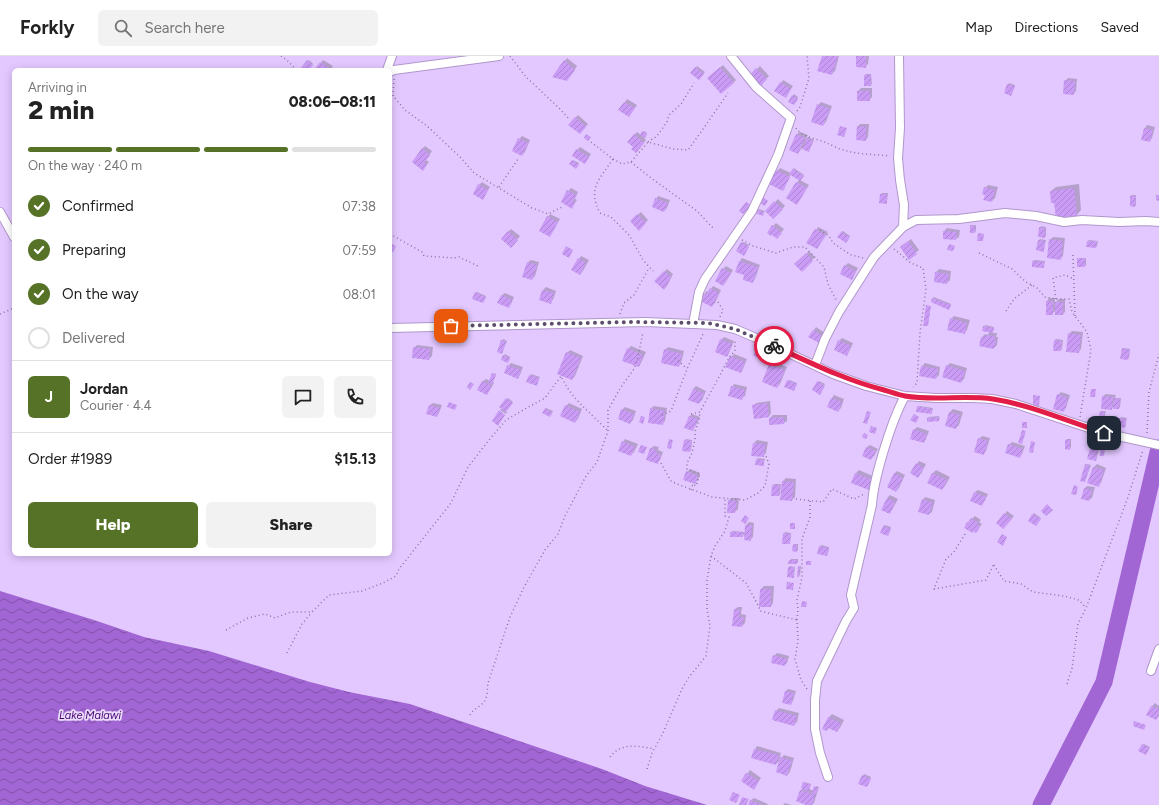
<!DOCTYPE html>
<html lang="en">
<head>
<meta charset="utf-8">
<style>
	:root { --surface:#fff; --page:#f2f2f2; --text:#222; --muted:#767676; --line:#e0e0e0; --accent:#567226 }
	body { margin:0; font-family:Figtree,sans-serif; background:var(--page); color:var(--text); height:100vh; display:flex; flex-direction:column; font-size:15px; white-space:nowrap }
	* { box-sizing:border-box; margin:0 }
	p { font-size:13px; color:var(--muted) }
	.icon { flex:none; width:22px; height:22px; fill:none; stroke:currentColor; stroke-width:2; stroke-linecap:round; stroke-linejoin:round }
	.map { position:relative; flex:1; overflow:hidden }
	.side { position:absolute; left:12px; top:12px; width:380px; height:488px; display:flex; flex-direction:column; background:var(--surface); border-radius:6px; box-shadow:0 2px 10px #0003 }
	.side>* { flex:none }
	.pin { position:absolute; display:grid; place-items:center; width:34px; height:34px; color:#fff; margin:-17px; border-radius:8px; box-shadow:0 2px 6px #0006 }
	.courier { position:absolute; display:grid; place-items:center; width:40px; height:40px; margin:-20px; border:3px solid #e11d48; border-radius:50%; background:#fff; color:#222; box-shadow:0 1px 5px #0007 }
	.head em { font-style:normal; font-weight:800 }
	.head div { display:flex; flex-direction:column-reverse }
	.head { display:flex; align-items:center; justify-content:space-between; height:68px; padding:0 16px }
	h1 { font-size:26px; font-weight:800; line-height:30px }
	.bar { display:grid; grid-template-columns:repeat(4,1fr); gap:6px 4px; align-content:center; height:48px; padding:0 16px }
	.bar i { height:5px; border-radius:3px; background:var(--line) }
	.bar .on { background:var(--accent) }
	.bar p { grid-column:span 4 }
	.line { display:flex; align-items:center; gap:10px; padding:0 16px; border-top:1px solid var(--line) }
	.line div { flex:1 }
	.round { display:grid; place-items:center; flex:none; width:42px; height:42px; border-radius:6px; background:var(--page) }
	ol { padding:0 16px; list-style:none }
	li { display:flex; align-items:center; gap:12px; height:44px }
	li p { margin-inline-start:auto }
	li .icon { padding:4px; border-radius:50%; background:var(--accent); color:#fff; stroke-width:4 }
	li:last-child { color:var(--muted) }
	li i { width:22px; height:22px; border:2px solid var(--line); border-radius:50% }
	.primary-button { display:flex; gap:8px; margin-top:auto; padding:8px 16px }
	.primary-button a { flex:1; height:46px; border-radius:6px; background:var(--accent); color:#fff; font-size:16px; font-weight:800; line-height:46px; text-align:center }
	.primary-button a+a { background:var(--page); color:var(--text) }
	header { display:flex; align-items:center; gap:24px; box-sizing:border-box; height:56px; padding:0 20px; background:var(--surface); border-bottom:1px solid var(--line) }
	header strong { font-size:19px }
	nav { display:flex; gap:22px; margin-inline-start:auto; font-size:14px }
	.search { width:280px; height:36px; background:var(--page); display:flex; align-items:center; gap:10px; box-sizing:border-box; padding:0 14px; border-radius:6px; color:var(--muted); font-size:15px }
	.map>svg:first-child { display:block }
</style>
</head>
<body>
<header>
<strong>Forkly</strong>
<div class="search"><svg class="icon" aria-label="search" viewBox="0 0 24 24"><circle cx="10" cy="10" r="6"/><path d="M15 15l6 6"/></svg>Search here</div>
<nav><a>Map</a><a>Directions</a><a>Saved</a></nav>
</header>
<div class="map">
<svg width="1159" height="749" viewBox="0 0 1159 749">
	<defs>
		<pattern id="water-waves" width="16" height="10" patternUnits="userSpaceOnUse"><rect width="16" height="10" fill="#a166d3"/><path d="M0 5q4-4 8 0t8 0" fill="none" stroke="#8252ab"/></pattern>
		<pattern id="building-hatch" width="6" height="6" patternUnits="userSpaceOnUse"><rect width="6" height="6" fill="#ca9cf6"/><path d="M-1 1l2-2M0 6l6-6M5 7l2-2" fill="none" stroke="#ad85d2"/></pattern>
	</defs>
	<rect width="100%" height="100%" fill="#e3c8ff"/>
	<path fill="url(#water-waves)" d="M0,535L94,564L144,581L209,595L310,626L349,636L410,648L602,713L645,730L707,749H0Z"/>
	<path fill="#0003" d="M823,0H839L835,15L832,18Z
		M857,0H869L868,8L865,11Z
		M567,2L577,10L570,21L565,5Z
		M309,4L313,8L308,14H305L302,11Z
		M323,4L333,10L330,14H316Z
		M723,9L736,24L733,27L711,20Z
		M697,10L705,16L699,23L692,17Z
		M760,10L769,20L761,28L751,19Z
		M866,18H871L872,28L870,29L865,19Z
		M1068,22L1077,23L1076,35L1073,38L1065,25Z
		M783,24L793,30L786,41L776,35Z
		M1009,27L1015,29L1011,39L1005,37Z
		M861,32H872V41L869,44L858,35Z
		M794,38L798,41L795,47L789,45Z
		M627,43L637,49L629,60L620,54Z
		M821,46L832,50L826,66L823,69L818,49Z
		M578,59L588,68L580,77L569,69Z
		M860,68H869L868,81L866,84L857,71Z
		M1147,69L1155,71L1152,82L1150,85L1142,83L1145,72Z
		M644,75L647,77L644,82L646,84L639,93L634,90V79L637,76L641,79Z
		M800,76L808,79L805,84L808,81L814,84L809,94L802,92L798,97L797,78Z
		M522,80L530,84L525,96L522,99L519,83Z
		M425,90L432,95L426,104L429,106L423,113L422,93Z
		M580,91L591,98L585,107L577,94Z
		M573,104L579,107L577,110L572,105Z
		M780,112L791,117L793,113L794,112L804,119L800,124L809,129L797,148L787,142L799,124L792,116L784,132H785L783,134L777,115Z
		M482,126L490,131L483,142L479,129Z
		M1079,128L1081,154L1077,159L1057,161L1055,146L1051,135L1056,131Z
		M988,129L998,131L995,142L992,145L986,138L985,132Z
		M571,132L578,136L575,143L577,144L572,151L568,135Z
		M882,137H888L887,145L886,147L881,138Z
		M1132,139H1136V149L1135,150L1131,140Z
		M658,140L670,144L667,152L664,155L656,143Z
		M778,143L785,150L773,162L766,155Z
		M759,153L765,155L763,158L758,154Z
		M641,156L648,164L639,173L631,165Z
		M550,158L560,163L552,177L549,180L548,161Z
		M776,167L784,173L780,178L773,170Z
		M972,169H976V175L975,176L971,170Z
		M1041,170L1046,171V180L1044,181L1040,172Z
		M818,171L828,176L817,192L808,186Z
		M947,172L960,174L959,181L956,183L944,182V175Z
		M511,173L520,180L514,188L508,176Z
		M843,175L850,180L847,184L841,176Z
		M1053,181L1065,182L1063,200L1060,203L1050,184Z
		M911,183L919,194L909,202L901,191Z
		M1040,183L1046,184L1043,195L1039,184Z
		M1089,184L1098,185L1097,190L1096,191L1088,185Z
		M743,186L749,189L745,197L742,187Z
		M809,195L815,201L802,214L796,208Z
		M581,200L589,204L583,215L580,218L579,203Z
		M742,202L760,209L755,223L752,226L746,218L740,205Z
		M1079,202H1086V209L1085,210L1078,203Z
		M531,204L539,206L535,220L532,223L528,206Z
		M1034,204L1045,205L1044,210L1043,211L1033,205Z
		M848,207L858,212L852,223L845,210Z
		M726,210L733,214L726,226L723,229L716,225L723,213Z
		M667,213L673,218L667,230L664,233L656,225Z
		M939,213L951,215L950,224L947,227L936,216Z
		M713,230L721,234L715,247L712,250L704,238L707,235L709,236Z
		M546,231L556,235L553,244L550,246L540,243L543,234Z
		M477,236L486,240L484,245L476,237Z
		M505,237L514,241L511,248L508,251L502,239Z
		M934,241L951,248L949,252L933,242Z
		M1049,242H1055V247L1059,243H1065V256L1063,258L1056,254L1052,258L1047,245Z
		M954,260L970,264L967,274L964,277L951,263Z
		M985,269L994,271L993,275L992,277H997L996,281H998L997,289L994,292L982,281L985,278L987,279L990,276L983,274Z
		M816,271L825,277L821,283L810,280Z
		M1072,275L1083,276L1081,293L1078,296L1069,278Z
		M724,281L734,285L729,297L727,300L721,284Z
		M842,282L853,287L849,296L847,298L839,285Z
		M503,283L507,285L502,297L498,295Z
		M1056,283L1063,284L1062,293L1061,294L1055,284Z
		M417,289L433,291L432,300L429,303L414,292Z
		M631,290L646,296L641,307L639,310L628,293Z
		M668,291L684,295L681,307L678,310L665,294Z
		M760,291L767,295L763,302L758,292Z
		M1124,292L1130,293L1129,302L1128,303L1123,293Z
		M570,294L583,300L575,320L572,323L567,297Z
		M505,298L510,301L509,305L504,299Z
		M734,298L747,303L743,313L740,316L731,301Z
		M773,305L787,311L780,328L777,331L770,308Z
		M511,307L523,311L520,319L518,322L508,310Z
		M925,307L940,311L939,319L936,322L920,319L922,310Z
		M950,307L967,312L964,323L961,326L947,310Z
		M494,317L496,318L493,326L494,327L489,335L487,338L479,333L483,325L486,323L490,325Z
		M531,318L540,321L537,328L528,326Z
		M789,324L797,327L794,334L788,325Z
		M819,325L825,328L820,337L813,334Z
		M734,328L747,331L745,340L742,342L732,331Z
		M696,330L706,335L702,344L699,347L693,333Z
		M1061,336L1070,339L1066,352L1063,355L1058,339Z
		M1106,338L1116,339L1115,342H1121L1120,351L1119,352L1114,350L1111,353L1103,340Z
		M834,339L844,343L841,352L838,355L828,350L832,342Z
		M508,342L513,346L506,355L507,356L506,358L500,354L503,352L501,351Z
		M770,345L771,357L769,360L754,350L756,347Z
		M433,347L442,349L439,357L437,360L430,349Z
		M569,347L582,353L578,363L575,366L566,350Z
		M654,350L667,352L665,365L662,368L651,352Z
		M919,350L933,352L932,356L931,357L918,351Z
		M625,351L636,355L633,364L630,367L622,354Z
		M546,352L553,355L551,359L545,353Z
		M953,353L963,356L959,369L956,372L946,369L950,356Z
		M1102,355H1106L1103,365L1101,356Z
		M692,358L700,361L695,371L693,374L690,360Z
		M773,359H787V365L784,367L770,362Z
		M939,360L940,363L938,364L928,362L929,361Z
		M1121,361L1127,362L1125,371L1119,370Z
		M917,371L929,375L926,383L924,386L914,374Z
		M982,380L990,382L986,395L983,398L979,383Z
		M625,383L638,388L634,396L631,399L623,386Z
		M686,383L692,384L691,394L690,395L685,384Z
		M1067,383H1071V391L1070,393L1066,384Z
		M757,384L768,386L766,397L763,400L754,387Z
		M1012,386L1025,390L1022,398L1020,401L1009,389Z
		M870,389L878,393L874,400L871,403L867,391Z
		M654,390L659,391L658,394L663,396L660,404L658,406L651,392Z
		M1092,391L1099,393L1096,404L1091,392Z
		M758,402L765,403L763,409L757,403Z
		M919,405L926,408L921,418L917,408Z
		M1087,408L1091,409L1085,425L1086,409Z
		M1097,408L1106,412L1101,427L1098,430L1089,426L1094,411Z
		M690,413L700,417L698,424L695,427L687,416Z
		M859,414L875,421L871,430L868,433L853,426L856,417Z
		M936,414L950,421L945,430L942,433L929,426L933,417Z
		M897,415L905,419L899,432L896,435L894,418Z
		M786,422L796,423L795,441L792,444L782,443L783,425Z
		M774,428H781L780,438L779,439L773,429Z
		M1087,430L1095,431L1092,442L1089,444L1085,432Z
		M978,434L988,438L984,446L981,449L975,436Z
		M890,439L898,443L892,454L889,457L887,442Z
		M925,441L935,444L932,456L929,458L923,444Z
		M732,442H739L738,453L735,456L729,444Z
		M1007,455L1014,460L1006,469L1005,458Z
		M1034,457L1041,462L1037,468L1029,465Z
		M975,460L981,464L979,466L982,468L976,475L967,467Z
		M749,466L754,467L753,481L750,484L745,478L742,480L731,476L732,475L745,476L746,469Z
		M885,469L891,471L888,479L883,470Z
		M785,476L791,477L790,486L789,487L784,477Z
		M795,488H798V494L797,495L794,489Z
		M821,489L829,491L828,498L820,490Z
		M791,503H798V506L797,507H789Z
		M790,510L795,511L794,520L793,521L789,511Z
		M800,510H801L800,519L799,520V511Z
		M764,530H774L773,547L771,550L761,533Z
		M738,551H742L741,558L746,559L745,567L742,570L735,553Z
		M777,597L789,600L787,607L784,609L774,600Z
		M788,633L796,635L793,645L791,648L785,636Z
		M1155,647L1159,650V660L1156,663L1148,659L1152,650Z
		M779,652L799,657L797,666L794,669L776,655Z
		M832,658L844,664L840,672L837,675L829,671L827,674L824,672L829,661Z
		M1144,688L1150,691L1147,697L1142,689Z
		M757,690L781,697L779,704L784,699L794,702L790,716L787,719L781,703L776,708L752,701L755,693Z
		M750,714L761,722L754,732L742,725Z
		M864,718L871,721L868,729L860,727Z
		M805,726L811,728L809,733L814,735L816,730L819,731L814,747L811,749L797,744Z
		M754,742L768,748L767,749H749L751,744Z
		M785,747L791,749H783Z"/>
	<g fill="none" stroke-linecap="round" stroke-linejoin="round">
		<path stroke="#a166d3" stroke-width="17" d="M1041,749L1104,626L1159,392"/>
	</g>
	<path fill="url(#building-hatch)" d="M822,0H838L832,19L817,15Z
		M856,0H866V12L856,11Z
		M307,4L313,9L309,14H303L301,12Z
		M564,4L575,14L567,25L552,21Z
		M320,6L331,13L330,14H314Z
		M695,11L704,18L699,24L690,17Z
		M720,11L734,27L721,38L707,22Z
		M756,12L767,23L761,30L750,19Z
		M864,19H871V30H864Z
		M1064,24L1075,25L1074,39L1063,38Z
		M780,26L791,33L786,42L774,35Z
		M1007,28L1015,30L1011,40L1004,37Z
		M857,35H870V45H857Z
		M792,39L798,43L794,49L788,46Z
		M624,46L635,52L629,61L618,54Z
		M817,48L830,53L823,70L811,66Z
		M575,61L586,71L580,78L568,69Z
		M840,70L847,72L844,81L837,79Z
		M857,70L866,71V85L856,84Z
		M1144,72L1153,74L1150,86L1141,84Z
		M642,75L647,78L645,82L640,79Z
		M586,78L591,81L588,85L584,82Z
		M634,78L644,87L636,97L631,93L633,91L627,86Z
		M796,78L805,82L798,98L789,94Z
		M518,82L528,87L522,100L512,95Z
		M807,82L813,85L809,96L802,93Z
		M422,92L430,99L424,107L427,109L423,115L412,106Z
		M576,93L589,101L585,108L572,100Z
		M572,104L579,109L576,113L569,108Z
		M793,113L804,120L800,125L789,118Z
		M776,114L790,121L783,135L769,128Z
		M796,126L807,132L797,149L786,142Z
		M478,128L488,134L483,144L473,138Z
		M984,131L995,134L992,146L983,144L985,139L982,138Z
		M1074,132L1077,160L1056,162L1054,147H1051L1050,135Z
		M567,134L576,139L573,146L575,147L572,153L561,146Z
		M880,138H887V148L879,147Z
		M1156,139H1159V145L1156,144Z
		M1130,140H1136L1135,151L1130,150Z
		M763,141L768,145L765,150L760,147Z
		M655,142L668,147L664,156L652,151Z
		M774,145L783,153L773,163L765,155Z
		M746,146L751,149L743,158L739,155Z
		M757,153L764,157L763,160L755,157Z
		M637,158L646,167L639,175L630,165Z
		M547,160L558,166L550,181L539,175Z
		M772,169L782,177L777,183L772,179L771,180L767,177Z
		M970,169L975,170V177H970Z
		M1039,171L1045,172V182L1038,181Z
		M815,173L826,179L817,193L806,187Z
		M508,175L518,184L511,192L501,183Z
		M943,175L957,176L956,184L943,183Z
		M841,176L850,181L846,187L837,181Z
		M978,177L984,178L983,185H977Z
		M1049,183L1063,185L1061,204L1047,202Z
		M1038,184L1045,185L1044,196L1036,194Z
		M908,185L917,198L909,204L900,191Z
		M1087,185H1097L1096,192L1086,191Z
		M741,186L749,191L744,200L736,195Z
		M390,187L396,190L393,196L390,194Z
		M949,188L955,190L953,195L947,194Z
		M566,190L573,194L569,202L562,198Z
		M806,197L813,205L802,216L794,208Z
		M578,202L586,207L580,219L571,214Z
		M1077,202H1085V211H1077Z
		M739,205L758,211L753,227L743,224L744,219L735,216Z
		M1032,205L1044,206V212L1032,211Z
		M527,206L537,209L532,224L522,221Z
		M844,209L856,215L852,224L840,218Z
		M722,212L731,217L723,230L715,225Z
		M664,215L671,221L664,234L654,225Z
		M935,216L949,218L947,228L934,226Z
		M710,232L719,237L712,251L700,245L703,237L706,239Z
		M542,234L554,237L551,248L539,244Z
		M475,236L486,241L483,247L472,243Z
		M501,239L512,244L509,252L497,247Z
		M932,242L951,249L949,254L931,246Z
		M1046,245H1053V259H1046Z
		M1055,246H1063V259H1055Z
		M926,249L931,250L928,270H923Z
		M950,262L967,267L965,278L947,274Z
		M983,270L994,272L993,277L982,275Z
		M813,274L823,280L819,287L808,281Z
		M1068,277L1081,279L1079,297L1066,296Z
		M986,279L995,280L994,283L996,284L994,293L979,290L981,281H985Z
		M720,283L732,288L727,301L715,296Z
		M501,284L506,286L502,298L497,296Z
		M838,284L851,290L847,300L834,294Z
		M1054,284L1062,285L1061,295H1053Z
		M413,291L430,293L429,304L412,302Z
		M758,291L766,296L762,304L753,299Z
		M627,292L643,299L639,311L622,305Z
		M1122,292L1130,294L1128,304L1120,303Z
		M664,293L682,298L679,311L661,307Z
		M566,296L581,302L572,324L557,318Z
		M503,299L510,302L508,307L501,304Z
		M730,300L745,306L741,317L725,311Z
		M769,308L785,314L777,332L762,326Z
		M507,309L521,314L518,323L504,317Z
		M946,309L965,315L961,327L942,321Z
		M921,310L938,313L936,323L919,320Z
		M492,317L496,319L492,328L488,327Z
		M529,319L539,322L537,330L526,326Z
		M787,324L797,328L794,335L784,331Z
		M482,325L492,330L487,339L477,334Z
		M817,325L825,330L820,339L812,334Z
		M470,326L474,328L470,334L467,331Z
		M731,330L745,334L742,344L728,340Z
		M693,333L704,337L699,348L688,344Z
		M1091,333H1096L1095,341H1090Z
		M1057,338L1068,342L1064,356L1053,353Z
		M1033,339L1040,340L1039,350H1033Z
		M1102,340L1113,341L1112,354L1101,353Z
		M506,342L513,347L506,356L499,351Z
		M831,342L842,346L838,356L827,351Z
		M1114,342L1120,343L1119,353H1113Z
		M449,346L457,349L455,354L447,351Z
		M767,347L769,361L754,363L752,349Z
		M429,349L440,352L437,361L426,358Z
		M565,349L580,356L575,367L560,360Z
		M917,350L932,353V358L916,356Z
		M545,352L552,357L550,361L542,357Z
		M650,352L665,355L663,369L648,367Z
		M621,353L634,358L630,368L618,363Z
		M499,354L505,359L498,370L492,365Z
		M867,355L871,356L867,368L863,367Z
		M1100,355L1105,356L1103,367L1098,366Z
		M949,356L960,359L956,373L945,370Z
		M914,358L919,361L916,367L910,364Z
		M641,360L645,361L643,368L639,366Z
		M689,360L698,363L693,375L684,372Z
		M784,361V368L769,369V362Z
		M939,361V365L927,366V362Z
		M1119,362L1126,363L1125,372L1118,370Z
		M1022,366H1027V372H1022Z
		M871,370L877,372L875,378L869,376Z
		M913,373L927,378L924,387L910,383Z
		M1022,374L1026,375L1022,388L1018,387Z
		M864,377L868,379L866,383L862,381Z
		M978,382L988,385L984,399L974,396Z
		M669,383L673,384L671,393L667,392Z
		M684,384L692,385L690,396L682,395Z
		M1065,384H1070V394L1065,393Z
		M622,385L635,391L631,400L618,395Z
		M1031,385L1035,386L1033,397L1029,396Z
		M753,387L765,388L764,401L751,400Z
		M1008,388L1023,393L1020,402L1005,397Z
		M641,389L647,391L644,398L638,396Z
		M866,391L876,395L871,404L862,400Z
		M650,392L657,394L656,397L661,399L658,408L646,404Z
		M1090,392L1098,394L1096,405L1087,403Z
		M1100,393H1105L1104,400H1100Z
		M756,403L764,404V410L755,409Z
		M916,407L924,412L918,422L910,417Z
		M1085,408L1090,410L1085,426L1080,425Z
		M1093,411L1104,414L1099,431L1087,427Z
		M686,415L698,420L695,428L683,424Z
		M855,417L873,424L869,434L851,427Z
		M894,417L903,422L896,436L887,431Z
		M932,417L947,424L942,434L927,427Z
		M782,425L794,426L792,445L780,444Z
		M772,429H780L779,440H771Z
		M1074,429L1078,431L1076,439L1071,438Z
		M1084,432L1092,434L1089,445L1081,443Z
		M974,436L986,441L982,450L970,445Z
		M887,442L895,446L890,458L881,454Z
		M922,443L933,447L929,459L918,456Z
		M728,444L737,445L735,457H727Z
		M1047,448L1053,454L1046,460L1041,455Z
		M1004,457L1012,463L1003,473L996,467Z
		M1032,458L1041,463L1036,470L1028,465Z
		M745,459L749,462L745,468L741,465Z
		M971,462L979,467L977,469L980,471L976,477L974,475L973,477L964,472L967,466L968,467Z
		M790,467H795V473H790Z
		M745,469H752L751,485L744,484Z
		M883,470L891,473L888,480L880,477Z
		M730,476H743V481H730Z
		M783,477L791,478L790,488H782Z
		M1002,478L1007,481L1003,490L997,486Z
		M793,488L797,489V496L792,495Z
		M819,490L829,492L827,500L817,498Z
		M789,504H797V508H788Z
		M806,505H811V509H806Z
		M798,510H800L799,521H797Z
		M788,511H794V522L787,521Z
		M787,526L794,527L793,534L786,533Z
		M760,533H771V551H759Z
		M802,545L807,546L806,551H801Z
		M734,553L740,554L739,561H744L742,571L732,570Z
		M773,599L787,603L785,610L771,607Z
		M785,635L794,637L791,649L782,647Z
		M1151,650L1159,653V658L1156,664L1146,659Z
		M775,654L797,660L794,670L772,664Z
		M828,661L841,667L837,676L828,672L827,675L822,673Z
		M1134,665L1146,669L1144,674L1133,670Z
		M1142,688L1149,692L1146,699L1138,695Z
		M754,693L779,699L776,709L751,702Z
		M780,701L792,705L787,720L776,716Z
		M746,717L759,725L754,734L741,725Z
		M862,719L871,723L867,731L858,728Z
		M803,726L811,729L808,736L801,732Z
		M814,730L818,732L816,739L812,737Z
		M800,734L815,739L812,749H806L796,745Z
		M733,736L740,739L736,747L729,744Z
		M742,741L749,743L746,749H739Z
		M750,744L762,749H748Z"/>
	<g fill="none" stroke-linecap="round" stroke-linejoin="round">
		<g stroke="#b097cb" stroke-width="10">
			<path id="minor" d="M899,0L900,72L898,102L900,124L904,149L903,171
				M387,14L392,0
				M390,16L394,14L499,0
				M0,156L14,181
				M693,268L699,236L705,223L752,155L778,99L791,62L756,31L731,0
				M390,272L645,266L717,269L735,273L763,285L833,318L866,330L905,340L936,342H973L992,343L1016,348L1104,377L1159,389
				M815,309L825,283L839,256L874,201L903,171L916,164L959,163L1005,157L1036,160L1064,166L1082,164L1119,166L1146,165L1159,166
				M1151,615L1159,593
				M828,721L820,697L815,673V644L817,625L846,565L854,552L851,539L872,449C873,431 878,414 883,397C889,377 895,358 905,340"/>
		</g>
		<path stroke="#8a769d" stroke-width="1.5" stroke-dasharray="1 3" stroke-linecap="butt" d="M281,0L289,6L296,14
			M510,0L526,21L560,53L570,64
			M394,23L393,40L405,54L427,70L460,101L474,117L532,152L548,158L562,151
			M797,55L800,51L809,22L807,0
			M796,72C801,81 818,83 827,87C832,89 838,93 844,94C859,99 875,98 890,100
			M591,86L613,103C600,123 587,132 600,157L611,161L629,179L643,204L653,215
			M648,86L657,80L667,66L669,59L681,48L694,27
			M613,103L622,108L631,106L648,86L673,93L688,94L701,76L728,37
			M631,106L651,122L697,155L714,173
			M499,131L518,103
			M820,174L829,180L833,187L851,199L863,202
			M390,178L422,196L424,200L454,202L459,201L478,210
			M742,184L753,190L776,197L793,191H805L824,211L828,228L836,244
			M894,193L911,207L923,212L926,233L920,277L917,327L913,331
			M979,197L1012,213L1026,226L1037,232L1045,241L1056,243H1069L1072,256L1087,276L1091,294L1080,361
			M1073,199L1075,260
			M1056,243L1053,222L1065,219L1074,223
			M718,246L723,254L720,261
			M1006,255L1014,243L1032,229
			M0,258L12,253L14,249
			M620,258L624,247L634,239L649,212
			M675,302L687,313
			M691,358L700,356L720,319L730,300L735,295V283
			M662,359L671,355L687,313L704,276
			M1147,377L1149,336L1159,298
			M661,407L671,425L677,428L712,441L745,444L758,437L765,430L769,408L766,400
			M691,434L693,428L696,430L700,418L687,413V407L692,397L695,383V376L699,364L700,356
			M796,443L823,446L832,433L854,443L864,438
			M965,478L954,496L946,503L934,533L986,524L994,508
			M711,500L746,527L759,551L760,555L797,564
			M994,509L1004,525L1021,528L1033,536L1064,540L1079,544L1086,552
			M226,574L248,562L265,558L275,562L291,556H312L329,539L362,535L383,527L396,520L399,513L451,447L468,411L489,384L506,364L523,354L545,342L561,320C572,344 590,356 608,375
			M287,597L302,568L312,556
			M1067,628L1072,612L1078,568L1086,552L1127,444L1143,394
			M807,633L801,624L795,603L798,585L797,564L798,553L797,544L802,521V483L810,461V444
			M470,659C473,653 480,651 484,646C488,641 487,633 488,627L510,561L524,531L545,494L558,478L565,460L586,420L597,406L608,375V354L621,331L634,313L638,301L643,276
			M610,701C621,686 639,690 654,693
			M647,713L652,697L663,677L682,633L689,621L706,600L710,570L707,553V524L711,500L715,490L725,475L729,461L725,460V441"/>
		<use href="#minor" stroke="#fff" stroke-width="8"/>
	</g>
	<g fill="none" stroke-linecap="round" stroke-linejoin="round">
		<path stroke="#5d4e6d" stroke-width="4" stroke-dasharray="0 7.2" d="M451,270L632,266L708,267L735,273L774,290"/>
		<path stroke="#e11d48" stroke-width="5" d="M774,290C811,307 845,324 884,334C891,336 898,339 905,340C934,345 964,339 993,343C1031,349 1067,365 1104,377"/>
	</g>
	<g text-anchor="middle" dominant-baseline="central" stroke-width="3.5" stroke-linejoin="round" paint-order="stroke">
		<g font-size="11" font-style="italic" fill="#46026d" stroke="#eadbfc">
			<text x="90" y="659">Lake Malawi</text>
		</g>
	</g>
</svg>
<div class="pin" style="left:451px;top:270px;background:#ea580c"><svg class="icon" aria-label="bag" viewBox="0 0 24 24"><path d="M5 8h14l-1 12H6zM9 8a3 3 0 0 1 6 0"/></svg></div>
<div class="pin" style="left:1104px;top:377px;background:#1f2937"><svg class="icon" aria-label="home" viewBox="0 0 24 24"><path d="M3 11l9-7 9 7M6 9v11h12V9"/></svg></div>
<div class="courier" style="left:774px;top:290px"><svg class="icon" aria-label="bike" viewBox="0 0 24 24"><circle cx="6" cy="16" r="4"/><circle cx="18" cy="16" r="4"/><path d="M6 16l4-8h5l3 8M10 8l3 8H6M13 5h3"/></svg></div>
<section class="side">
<div class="head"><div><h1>2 min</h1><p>Arriving in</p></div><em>08:06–08:11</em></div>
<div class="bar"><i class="on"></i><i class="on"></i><i class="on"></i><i></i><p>On the way · 240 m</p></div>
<ol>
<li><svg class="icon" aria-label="check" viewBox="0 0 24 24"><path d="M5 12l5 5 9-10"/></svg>Confirmed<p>07:38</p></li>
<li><svg class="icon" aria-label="check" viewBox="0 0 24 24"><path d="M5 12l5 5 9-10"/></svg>Preparing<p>07:59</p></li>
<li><svg class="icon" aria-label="check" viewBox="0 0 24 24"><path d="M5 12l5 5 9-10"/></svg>On the way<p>08:01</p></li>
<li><i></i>Delivered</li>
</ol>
<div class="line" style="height:72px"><b class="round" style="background:var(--accent);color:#fff">J</b><div><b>Jordan</b><p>Courier · 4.4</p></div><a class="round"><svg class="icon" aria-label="chat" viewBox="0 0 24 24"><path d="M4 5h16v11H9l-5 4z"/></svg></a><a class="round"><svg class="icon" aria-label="phone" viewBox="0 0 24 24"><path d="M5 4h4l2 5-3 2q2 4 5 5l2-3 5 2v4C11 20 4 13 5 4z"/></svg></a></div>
<div class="line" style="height:52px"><div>Order #1989</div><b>$15.13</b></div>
<div class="primary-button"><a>Help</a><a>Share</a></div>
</section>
</div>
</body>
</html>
